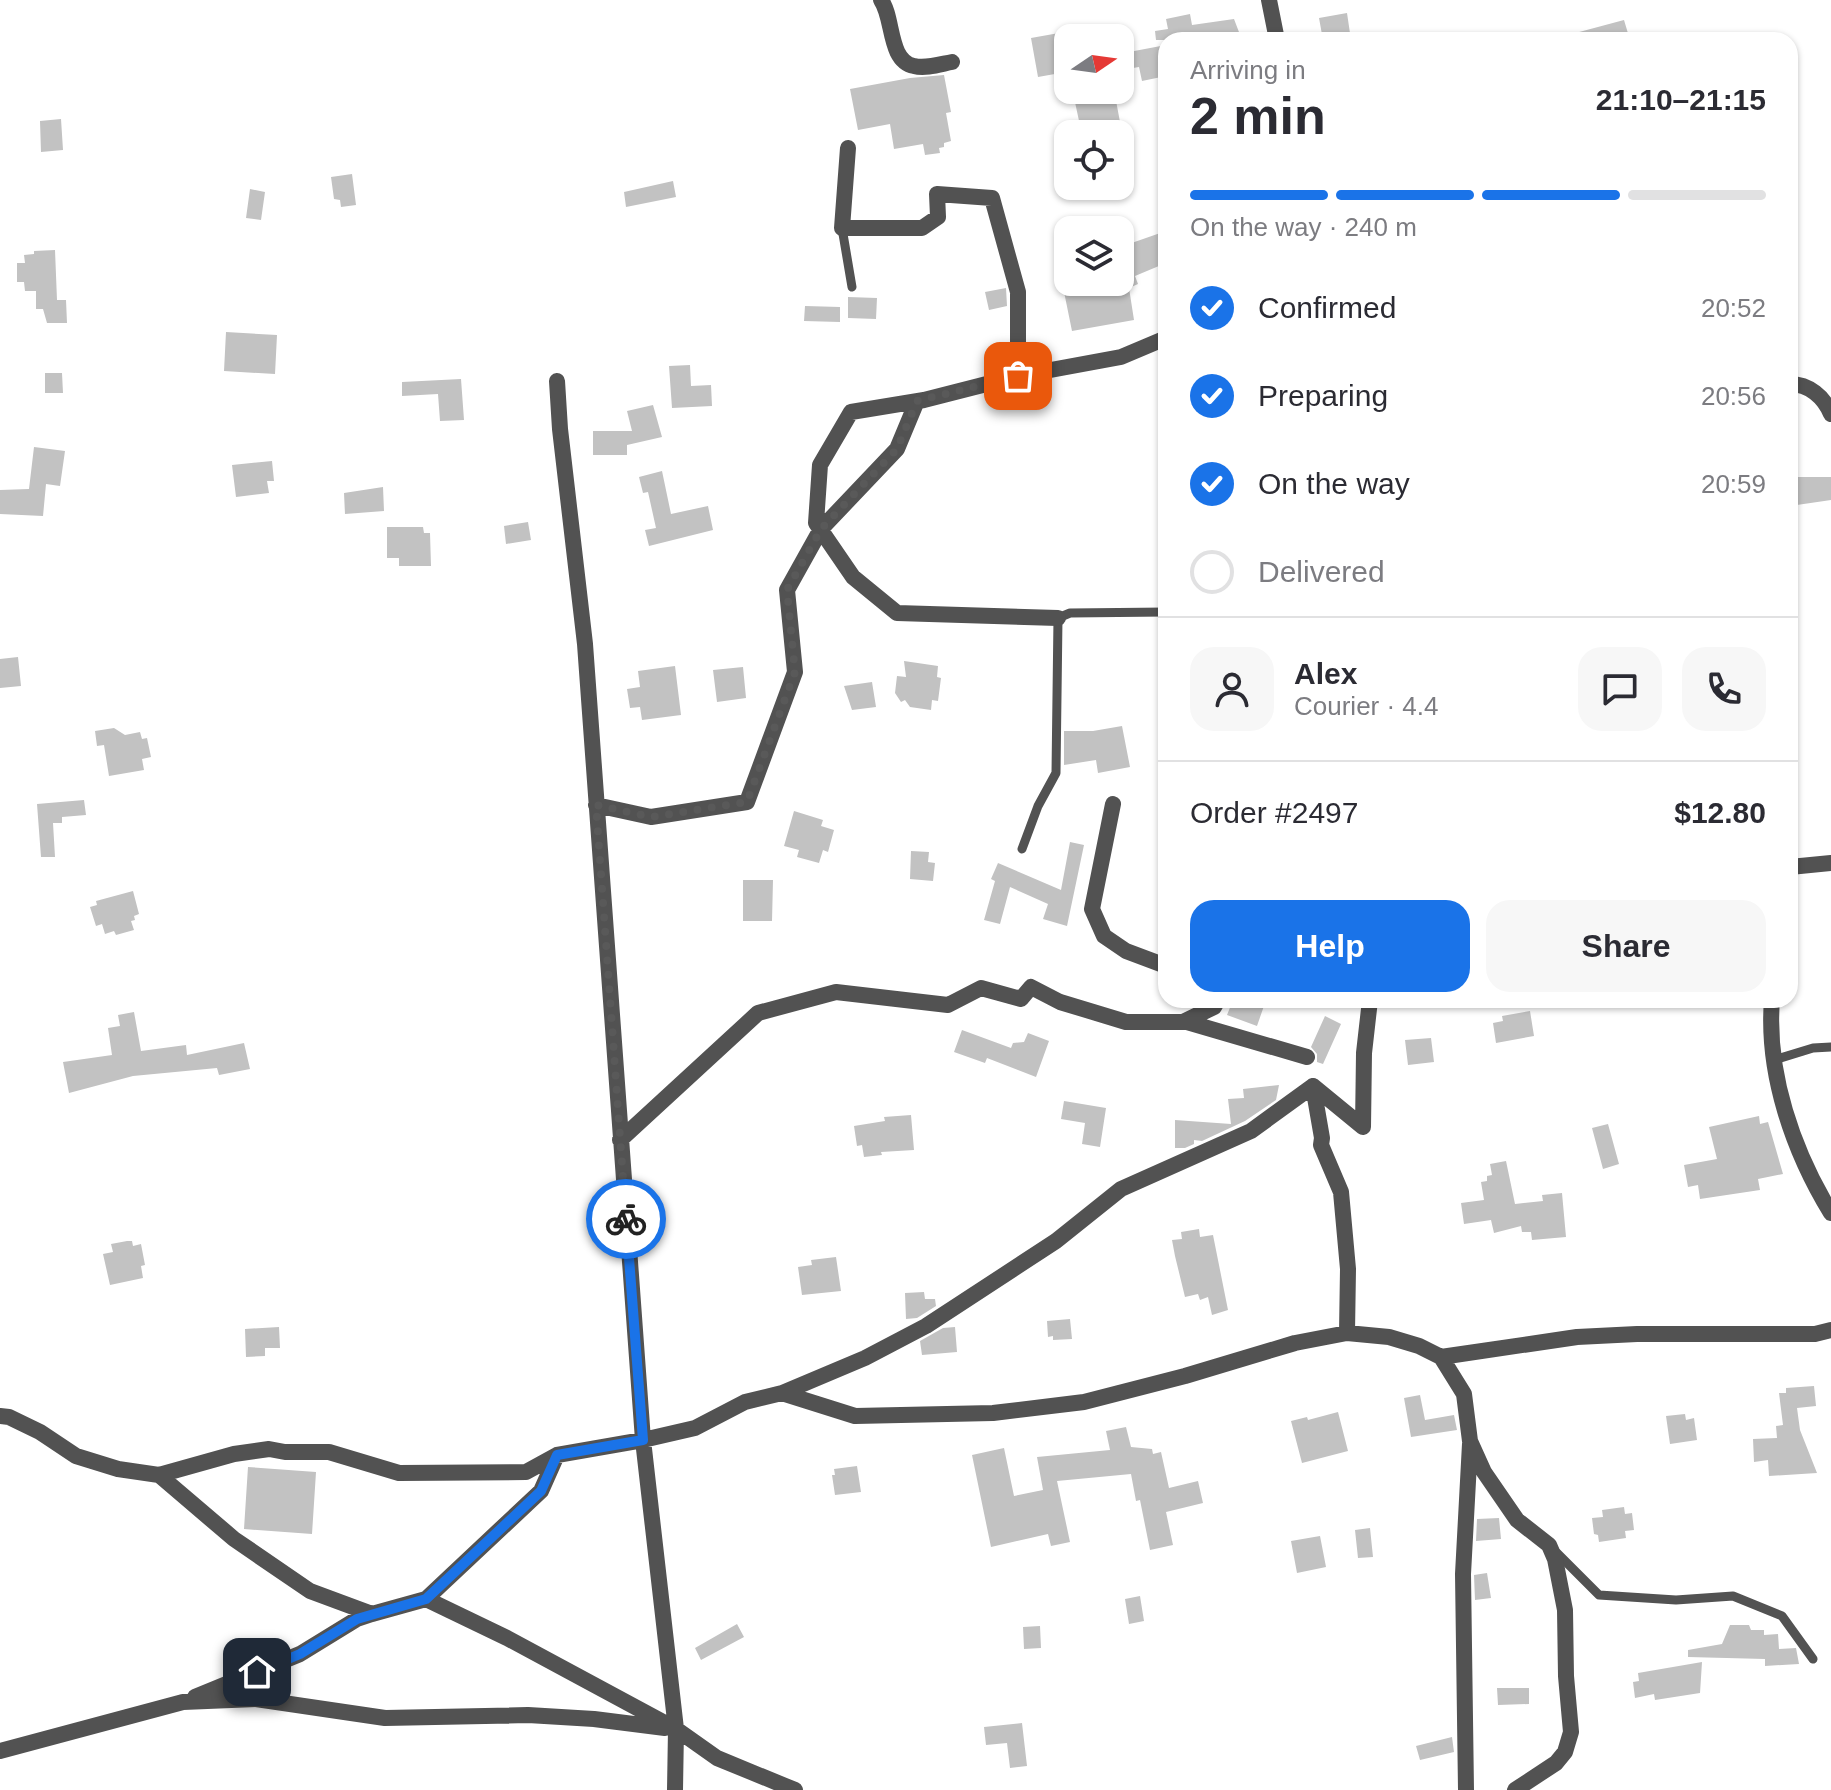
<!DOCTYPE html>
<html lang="en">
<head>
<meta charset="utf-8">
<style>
	:root { --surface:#fff; --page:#f7f7f7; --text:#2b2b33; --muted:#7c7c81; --line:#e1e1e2; --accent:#1a73e8 }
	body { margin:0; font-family:Arial,sans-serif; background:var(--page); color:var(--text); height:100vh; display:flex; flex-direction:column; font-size:30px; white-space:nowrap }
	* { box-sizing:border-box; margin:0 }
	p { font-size:26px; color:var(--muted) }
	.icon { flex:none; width:44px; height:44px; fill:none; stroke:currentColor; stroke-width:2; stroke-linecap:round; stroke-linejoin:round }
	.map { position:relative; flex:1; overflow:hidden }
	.details { position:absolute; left:1158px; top:32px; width:640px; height:976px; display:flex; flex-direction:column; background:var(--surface); border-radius:24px; box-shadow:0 2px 6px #0004 }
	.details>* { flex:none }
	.needle { width:52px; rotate:77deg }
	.fabs { position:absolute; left:1054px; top:24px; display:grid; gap:16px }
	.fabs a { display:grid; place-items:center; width:80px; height:80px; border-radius:16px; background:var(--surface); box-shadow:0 2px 6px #0004; font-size:40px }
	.pin { position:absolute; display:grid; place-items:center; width:68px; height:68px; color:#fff; margin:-34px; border-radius:16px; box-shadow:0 4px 12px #0006 }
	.courier { position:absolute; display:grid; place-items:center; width:80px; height:80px; margin:-40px; border:6px solid #1a73e8; border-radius:50%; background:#fff; color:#222; box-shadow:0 2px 10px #0007 }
	.headline em { font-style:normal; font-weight:700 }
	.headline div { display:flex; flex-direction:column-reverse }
	.headline { display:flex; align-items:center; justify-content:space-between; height:136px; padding:0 32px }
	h1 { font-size:52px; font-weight:700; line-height:60px }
	.bar { display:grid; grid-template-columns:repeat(4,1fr); gap:12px 8px; align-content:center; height:96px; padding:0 32px }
	.bar i { height:10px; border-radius:6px; background:var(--line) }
	.bar .active { background:var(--accent) }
	.bar p { grid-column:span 4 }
	.line { display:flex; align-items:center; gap:20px; padding:0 32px; border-top:2px solid var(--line) }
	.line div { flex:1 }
	.round { display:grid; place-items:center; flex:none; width:84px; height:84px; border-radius:24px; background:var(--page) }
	ol { padding:0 32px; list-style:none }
	li { display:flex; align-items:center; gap:24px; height:88px }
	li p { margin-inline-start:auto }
	li .icon { padding:8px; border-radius:50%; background:var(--accent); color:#fff; stroke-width:4 }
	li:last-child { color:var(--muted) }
	li i { width:44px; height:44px; border:4px solid var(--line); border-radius:50% }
	.button { display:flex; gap:16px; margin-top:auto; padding:16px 32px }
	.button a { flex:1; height:92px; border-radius:24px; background:var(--accent); color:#fff; font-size:32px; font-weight:700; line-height:92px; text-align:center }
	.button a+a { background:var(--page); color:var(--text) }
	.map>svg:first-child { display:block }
</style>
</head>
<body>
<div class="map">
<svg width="1831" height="1790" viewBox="0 0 1831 1790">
	<rect width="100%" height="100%" fill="#fff"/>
	<path fill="#c2c2c2" d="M1347,13L1351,40H1323L1319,18Z
		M1190,14L1192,25L1234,19L1242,40H1156L1155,31L1168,29L1166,19Z
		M1624,20L1630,40H1569L1568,35Z
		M1059,33L1066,72L1038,77L1031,38Z
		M1166,45V76L1142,81L1139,67L1133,68L1129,52Z
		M944,75L951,112L946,113L951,141L944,143V147L939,148L940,153L925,155L923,144L894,149L890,124L858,130L850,89L910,78Z
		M1089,90H1114L1120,122L1081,130L1073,93Z
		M61,119L63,150L41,152L40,121Z
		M352,174L356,205L341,207L340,200L334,199L331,177Z
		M673,181L676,197L626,207L624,192Z
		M250,189L265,192L261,220L246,218Z
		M1166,231V263L1135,276L1138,284L1129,288L1134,320L1072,331L1062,282H1120V240L1123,246Z
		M55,250L57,300H66L67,323H47L43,309H36V291H25L24,282H17V263H25L24,255L34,254V251Z
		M1006,288L1007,306L989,310L985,292Z
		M848,297L877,298L876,319L848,318Z
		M805,306L840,307V322L804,321Z
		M226,332L277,335L275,374L224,371Z
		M690,365L691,386L711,385L712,406L672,408L669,366Z
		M45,373H62L63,393H45Z
		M461,379L464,420L440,421L438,394L402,396V382Z
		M653,405L662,437L627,445V455H593V431H632L627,411Z
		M34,447L65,451L60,486L46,484L43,516L0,514V490L29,489Z
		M272,461L274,481H267L269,493L236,497L232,465Z
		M662,471L671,514L708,506L713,530L649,546L645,530L656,528L648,492L643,493L639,477Z
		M1790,477H1831V500L1790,506Z
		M383,487L384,511L345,514L344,493Z
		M528,522L531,540L506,544L504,526Z
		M387,527H423L424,533H430L431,566H399V558H387Z
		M18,657L21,686L0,688V659Z
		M904,661L938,666L937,677L941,678L938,701L932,700L931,710L910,707L905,700L901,702L895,693L897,676L906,677Z
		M675,666L681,715L642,720L640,707L630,708L627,689L640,687L638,671Z
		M743,667L746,698L717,702L713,670Z
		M872,682L876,707L852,710L844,686Z
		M1122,726L1130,767L1098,773L1096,760L1064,765V731H1093Z
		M114,728L125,735L140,732L142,739L147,738L151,757L142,759L144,770L109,776L104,745L97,746L95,731Z
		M84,800L86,815L62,817V823H53L55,857H41L37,804Z
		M794,811L823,820L821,826L834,830L828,852L823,850L819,863L797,857L799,850L784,846Z
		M1070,842L1084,845L1067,926L1043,919L1048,904L1010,887L1000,924L984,920L995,881L991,879L998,863L1061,890Z
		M911,851L929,852L928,862L935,863L933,881L910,879Z
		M743,880H773L772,921H743Z
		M133,891L139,914L134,916L135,920L131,921L134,930L116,935L114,931L105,934L102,924L96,926L90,907L97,905L96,901Z
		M1233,1000H1266L1257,1026L1227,1015Z
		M1530,1011L1534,1036L1496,1043L1493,1023L1503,1021L1502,1016Z
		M134,1012L141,1051L186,1045L187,1055L244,1043L250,1069L219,1075L217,1068L133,1076L69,1093L63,1062L112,1055L108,1028L120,1026L118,1015Z
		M1325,1016L1341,1024L1323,1064L1317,1062V1054L1311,1047Z
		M962,1030L1011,1048L1013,1043L1024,1042L1028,1033L1049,1041L1036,1077L987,1058L985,1063L954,1052Z
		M1431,1038L1434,1062L1408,1065L1405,1040Z
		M1279,1085L1276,1100L1245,1121L1202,1141L1194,1140V1144L1185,1148H1175V1120L1231,1124L1228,1099L1244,1098L1243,1089Z
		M1064,1101L1106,1108L1100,1147L1082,1144L1085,1123L1061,1119Z
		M911,1115L914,1150L881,1152L882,1155L864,1157L862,1145L857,1146L854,1126L885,1121L884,1117Z
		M1759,1116L1760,1124L1768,1122L1783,1174L1758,1179L1760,1190L1700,1199L1698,1185L1688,1187L1684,1165L1717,1159L1709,1127Z
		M1608,1124L1619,1164L1603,1169L1592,1128Z
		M1506,1161L1515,1204L1543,1201L1542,1195L1562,1193L1566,1237L1532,1240L1531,1232H1522L1521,1226L1494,1233L1491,1220L1464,1224L1461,1203L1484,1200L1481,1182L1487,1181V1176L1492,1175L1490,1164Z
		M1199,1229L1200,1237L1213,1235L1228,1310L1212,1315L1208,1297L1200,1300L1198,1294L1185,1297L1175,1256L1172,1240L1182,1239L1181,1232Z
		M127,1241H132L133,1246L141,1244L145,1265L141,1266L143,1278L110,1285L103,1254L113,1252L111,1244Z
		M836,1257L841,1291L802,1295L798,1267L812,1265L811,1260Z
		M924,1292L925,1299H935L936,1306L917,1318L906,1319L905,1293Z
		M1070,1319L1072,1339L1053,1340V1336L1048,1337L1047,1321Z
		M279,1327L280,1348H265V1356L246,1357L245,1329Z
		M955,1327L957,1352L922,1355L920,1341L943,1328Z
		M1814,1386L1816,1406L1797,1408L1800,1430L1817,1473L1769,1476L1768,1460L1754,1462L1753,1439L1777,1438L1776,1426L1783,1425L1779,1393H1786V1388Z
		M1420,1395L1425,1420L1454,1415L1457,1430L1411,1437L1404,1398Z
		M1338,1412L1348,1451L1302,1463L1291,1421L1307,1417L1308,1420Z
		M1685,1414L1686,1420L1694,1418L1697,1440L1670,1444L1666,1416Z
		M1126,1427L1131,1447L1152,1449L1153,1454L1161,1452L1169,1488L1198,1481L1203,1503L1166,1512L1173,1545L1150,1550L1140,1500L1136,1501L1131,1474L1057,1481L1070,1542L1051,1546L1048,1534L991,1547L972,1455L1004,1448L1014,1496L1043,1490L1037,1457L1110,1450L1106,1431Z
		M857,1466L861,1492L835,1495L832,1475H835L834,1469Z
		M248,1467L316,1472L312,1534L244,1529Z
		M1624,1507L1625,1514L1632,1513L1634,1530L1625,1531L1626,1538L1599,1542L1598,1535L1594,1534L1592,1518L1603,1517L1602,1510Z
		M1499,1518L1501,1539L1476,1541L1477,1519Z
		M1370,1528L1373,1557L1358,1558L1355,1530Z
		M1320,1536L1326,1567L1297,1573L1291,1541Z
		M1487,1573L1491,1598L1475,1600L1474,1575Z
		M1140,1596L1144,1621L1129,1624L1125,1599Z
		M737,1624L744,1637L701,1660L695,1648Z
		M1730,1625H1749L1751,1630H1764V1635L1778,1634L1779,1649L1796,1648L1799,1664L1765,1666V1659L1688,1657V1650L1722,1644Z
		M1040,1626L1041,1648L1024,1649L1023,1627Z
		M1702,1662L1700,1693L1655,1700L1654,1694L1635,1698L1633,1682L1639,1681L1638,1673Z
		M1497,1688H1529V1704L1498,1705Z
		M1022,1723L1027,1766L1010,1768L1007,1743L986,1745L984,1727Z
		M1452,1737L1454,1752L1420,1760L1416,1746Z"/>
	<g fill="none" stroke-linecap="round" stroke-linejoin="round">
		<path stroke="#525252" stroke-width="9" d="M842,228L852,287
			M1022,849L1038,806L1056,773L1058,618L1070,613L1166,612
			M1774,1060L1813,1048L1831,1047
			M1557,1553L1599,1595L1676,1600L1733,1596L1782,1616L1813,1659"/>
		<path stroke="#525252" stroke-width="16" d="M881,0C894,18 888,61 914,66C926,69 941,64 952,62
			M1269,0L1277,40
			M848,148L842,228H922L938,217L937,194L992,198L1018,292V376
			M557,381L560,429L585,644L643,1440L676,1729L675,1790
			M1790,384C1809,384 1824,397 1831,414
			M1058,618L897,613L853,577L816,523L820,465L851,412L924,400L1018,376L1121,357L1166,338
			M1113,804L1092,909L1104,936L1126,951L1166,966
			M596,805L651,817L747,802L795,672L787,590L821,529L897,449L917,401
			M1790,867L1831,863
			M1772,1000C1766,1073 1793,1151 1831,1213
			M1183,1022L1214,1007L1218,1000
			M1313,1086L1322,1138L1321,1145L1341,1192L1348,1269L1347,1333
			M1313,1086L1363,1127L1364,1053L1370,1000
			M620,1140L758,1013L836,992L948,1005L981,988L1021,999L1031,987L1060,1002L1126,1022H1187L1307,1057
			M1441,1357L1577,1337L1637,1334H1815L1831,1330
			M782,1393L855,1416L993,1413L1084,1402L1185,1376L1295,1343L1347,1333L1389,1337L1419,1346L1441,1357L1464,1394L1470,1441L1484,1472L1517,1520L1549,1545L1555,1559L1565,1610L1566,1676L1571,1732L1565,1752L1556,1763L1515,1790
			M0,1416L9,1417L40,1432L76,1456L118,1469L159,1475L234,1539L310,1591L372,1614L426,1599L507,1638L676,1729L717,1758L795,1790
			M159,1475L234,1454L269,1449L285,1452H329L399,1473L526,1472L557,1455L643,1440L695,1428L745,1402L782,1393L865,1358L926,1326L1056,1241L1121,1189L1251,1131L1313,1086
			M426,1599L541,1491L557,1455
			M195,1697L300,1654L357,1619L372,1614
			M0,1751L183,1702L256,1699L385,1718L528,1715L594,1719L665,1728
			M1466,1790L1463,1574L1470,1444"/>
	</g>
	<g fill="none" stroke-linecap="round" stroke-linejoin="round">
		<path stroke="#595959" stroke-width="8" stroke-dasharray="0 14.4" d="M626,1219L596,805L651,817L747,802L795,672L787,590L821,529L897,449L917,401L1018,376"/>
		<path stroke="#1a73e8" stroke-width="10" d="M257,1672L300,1654L357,1619L426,1599L541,1491L557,1455L643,1440L626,1219"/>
	</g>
</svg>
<div class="fabs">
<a><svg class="needle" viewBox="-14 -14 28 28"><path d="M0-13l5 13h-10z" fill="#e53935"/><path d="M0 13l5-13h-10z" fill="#7c7c81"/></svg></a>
<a><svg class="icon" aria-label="locate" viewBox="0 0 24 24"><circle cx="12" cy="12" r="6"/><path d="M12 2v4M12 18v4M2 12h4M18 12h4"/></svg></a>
<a><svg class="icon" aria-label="layers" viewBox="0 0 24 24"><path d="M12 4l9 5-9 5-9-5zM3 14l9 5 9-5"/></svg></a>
</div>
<div class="pin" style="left:1018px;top:376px;background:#ea580c"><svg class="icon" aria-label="bag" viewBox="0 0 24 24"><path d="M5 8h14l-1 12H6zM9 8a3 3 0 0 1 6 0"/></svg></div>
<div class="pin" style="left:257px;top:1672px;background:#1f2937"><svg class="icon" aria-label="home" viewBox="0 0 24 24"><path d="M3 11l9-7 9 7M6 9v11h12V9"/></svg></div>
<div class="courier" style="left:626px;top:1219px"><svg class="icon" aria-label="bike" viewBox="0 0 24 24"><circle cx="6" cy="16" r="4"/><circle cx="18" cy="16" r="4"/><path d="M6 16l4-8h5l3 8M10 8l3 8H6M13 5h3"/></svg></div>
<section class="details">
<div class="headline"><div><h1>2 min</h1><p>Arriving in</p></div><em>21:10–21:15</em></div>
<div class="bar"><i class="active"></i><i class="active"></i><i class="active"></i><i></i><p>On the way · 240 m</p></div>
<ol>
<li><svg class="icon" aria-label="check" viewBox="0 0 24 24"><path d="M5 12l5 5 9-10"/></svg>Confirmed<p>20:52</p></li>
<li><svg class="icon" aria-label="check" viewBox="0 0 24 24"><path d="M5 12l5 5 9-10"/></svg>Preparing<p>20:56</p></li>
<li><svg class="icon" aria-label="check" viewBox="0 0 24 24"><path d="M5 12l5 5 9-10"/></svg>On the way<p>20:59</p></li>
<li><i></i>Delivered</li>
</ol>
<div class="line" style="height:144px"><a class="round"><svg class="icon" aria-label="person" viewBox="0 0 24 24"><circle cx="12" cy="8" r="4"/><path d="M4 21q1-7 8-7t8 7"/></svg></a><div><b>Alex</b><p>Courier · 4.4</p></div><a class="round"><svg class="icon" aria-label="chat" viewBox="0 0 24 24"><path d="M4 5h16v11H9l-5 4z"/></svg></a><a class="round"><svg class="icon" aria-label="phone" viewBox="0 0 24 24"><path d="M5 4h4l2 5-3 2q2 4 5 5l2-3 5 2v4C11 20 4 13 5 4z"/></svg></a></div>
<div class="line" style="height:104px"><div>Order #2497</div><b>$12.80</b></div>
<div class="button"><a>Help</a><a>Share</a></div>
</section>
</div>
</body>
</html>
